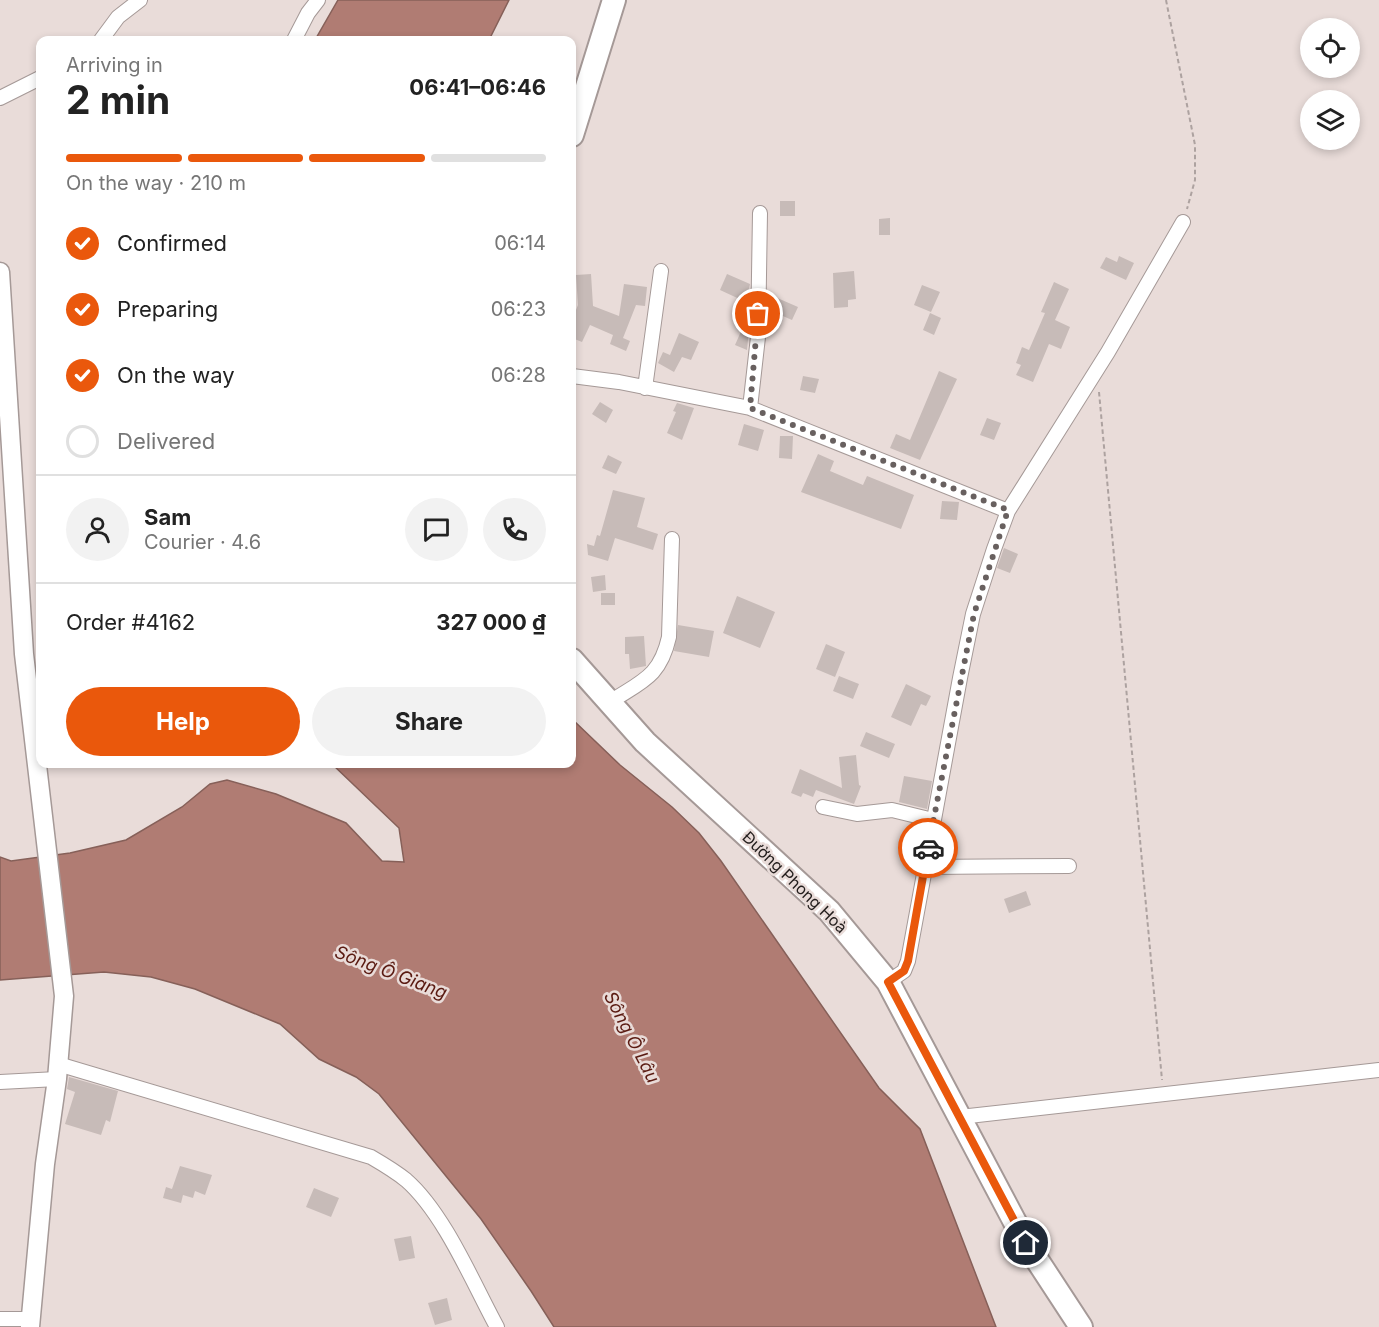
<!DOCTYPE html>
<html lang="en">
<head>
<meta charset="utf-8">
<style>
	:root { --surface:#fff; --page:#f2f2f2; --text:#222; --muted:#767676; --line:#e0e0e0; --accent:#ea580c }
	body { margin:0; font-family:Inter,sans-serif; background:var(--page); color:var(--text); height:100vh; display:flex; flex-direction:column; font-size:22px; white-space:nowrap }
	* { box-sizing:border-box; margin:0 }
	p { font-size:20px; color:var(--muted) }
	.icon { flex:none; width:33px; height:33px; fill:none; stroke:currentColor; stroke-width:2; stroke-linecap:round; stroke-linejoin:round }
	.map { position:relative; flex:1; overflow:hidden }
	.panel { position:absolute; left:36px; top:36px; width:540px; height:732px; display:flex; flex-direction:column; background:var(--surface); border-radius:12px; box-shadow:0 3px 9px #0003 }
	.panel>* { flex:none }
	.tools { position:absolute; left:1300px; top:18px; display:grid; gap:12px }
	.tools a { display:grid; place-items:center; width:60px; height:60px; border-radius:50%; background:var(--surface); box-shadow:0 3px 9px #0003; font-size:30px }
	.pin { position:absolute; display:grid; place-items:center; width:51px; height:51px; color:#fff; margin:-26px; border:3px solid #fff; border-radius:50%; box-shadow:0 2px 6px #0007 }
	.courier { position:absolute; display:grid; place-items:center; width:60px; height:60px; margin:-30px; border:4px solid #ea580c; border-radius:50%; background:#fff; color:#222; box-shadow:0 2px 8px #0007 }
	.head em { font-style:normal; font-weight:700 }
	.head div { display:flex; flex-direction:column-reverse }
	.head { display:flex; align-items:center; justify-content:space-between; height:102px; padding:0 30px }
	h1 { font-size:39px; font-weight:700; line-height:45px }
	.bar { display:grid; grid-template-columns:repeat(4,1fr); gap:9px 6px; align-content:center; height:72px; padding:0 30px }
	.bar i { height:8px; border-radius:4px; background:var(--line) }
	.bar .on { background:var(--accent) }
	.bar p { grid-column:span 4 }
	.line { display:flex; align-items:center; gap:15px; padding:0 30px; border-top:2px solid var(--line) }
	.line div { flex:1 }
	.round { display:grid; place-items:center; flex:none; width:63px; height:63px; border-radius:32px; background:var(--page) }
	ol { padding:0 30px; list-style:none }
	li { display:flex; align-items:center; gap:18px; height:66px }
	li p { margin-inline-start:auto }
	li .icon { padding:6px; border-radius:50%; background:var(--accent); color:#fff; stroke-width:4 }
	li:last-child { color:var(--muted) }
	li i { width:33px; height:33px; border:3px solid var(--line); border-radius:50% }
	.button { display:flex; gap:12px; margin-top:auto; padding:12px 30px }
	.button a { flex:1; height:69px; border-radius:36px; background:var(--accent); color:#fff; font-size:24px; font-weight:700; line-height:69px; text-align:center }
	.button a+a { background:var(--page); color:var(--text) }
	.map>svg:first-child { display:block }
</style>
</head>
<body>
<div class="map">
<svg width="1379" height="1327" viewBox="0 0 1379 1327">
	<rect width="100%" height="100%" fill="#e9dcd9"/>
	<path fill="#b07c73" stroke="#866059" stroke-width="1.5" d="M338,0H509L489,40H315Z
		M572,719L620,765L672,807L699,833L721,861L879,1088L920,1129L996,1327H554L531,1291L481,1219L379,1094L356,1077L319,1059L280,1024L195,989L151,977L104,972L0,980V857L11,861L70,853L126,840L182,807L210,784L227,780L276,794L346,823L382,861L404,862L399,828L332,764H572Z"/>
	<path fill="#c7bbb8" d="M780,201H795V216H780Z
		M890,218V235H879V219Z
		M1119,256L1134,263L1126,280L1100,268L1106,257L1117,262Z
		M854,271L856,299L848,300V307L834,308L833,273Z
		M591,274L593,306L619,316L624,284L647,287L645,306L636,305L623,338L630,341L626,351L610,344L613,335L590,325L582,342L572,338V320L578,305L576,275Z
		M727,274L750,284L746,302L720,290Z
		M1054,282L1069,289L1055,320L1070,327L1061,349L1049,344L1033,382L1016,375L1021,365L1016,363L1022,347L1029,350L1045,313L1041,312Z
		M922,285L940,292L931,312L914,305Z
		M775,297L798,307L792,320L769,310Z
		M930,313L941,318L934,335L923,330Z
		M743,327L749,330L747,350L735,345Z
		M679,333L699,342L691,360L682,357L674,372L658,363L663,352L670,355Z
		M939,371L957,379L920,460L890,448L896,434L910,440Z
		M803,376L819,379L815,393L800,390Z
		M600,402L613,410L606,423L592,414Z
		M677,403L694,408L682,440L667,433L676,412L673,411Z
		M987,418L1001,423L994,440L980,435Z
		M744,424L764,430L758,451L738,445Z
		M780,436H793L792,459L779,458Z
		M818,454L834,461L830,471L863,485L867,476L914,495L901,529L801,492Z
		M608,455L622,462L616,474L602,468Z
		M613,490L645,498L637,527L658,534L653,550L615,538L608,561L588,555L587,544L594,546L597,535L600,536Z
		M942,501L959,502L957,520L940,519Z
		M1004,548L1018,554L1010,573L997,568Z
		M605,575L606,590L593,592L591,577Z
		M601,593H615V605H601Z
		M737,596L775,612L760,648L723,633Z
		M678,625L714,631L709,657L674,651Z
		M644,636L646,666L630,669L629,654H625V637Z
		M826,644L845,652L835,677L816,669Z
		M839,676L859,684L853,699L833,691Z
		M906,684L931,696L926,706L921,704L911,726L891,717Z
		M866,732L895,744L889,758L860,746Z
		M856,755L859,785L861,786L854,804L816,790L813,797L803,793L801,797L791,793L800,769L842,788L839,757Z
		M904,776L932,781L927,809L899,802Z
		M1026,891L1031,905L1009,913L1004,899Z
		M69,1077L118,1091L110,1122L106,1120L101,1135L65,1124L75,1092L67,1089Z
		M180,1166L212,1175L205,1195L195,1191L193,1198L183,1195L181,1203L163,1198L166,1187L172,1189Z
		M314,1188L339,1198L331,1217L306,1207Z
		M411,1236L415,1258L399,1261L394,1239Z
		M447,1298L452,1320L435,1325L428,1303Z"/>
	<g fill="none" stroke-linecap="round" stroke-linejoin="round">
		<g stroke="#a59997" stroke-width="16">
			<path id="minor" d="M101,40L118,17L140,0
				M294,40L308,13L318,0
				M0,98L40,78
				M572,376L619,382L750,408L1008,511
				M645,388L661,271
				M750,408L758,337L760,213
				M610,702C642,681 660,677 669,637L672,539
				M823,807L857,814L892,810L933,820
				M925,867L1069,866
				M888,982L904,971L908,961L960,678L973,614L994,549L1008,511L1108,352L1183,222
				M58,1064L371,1157C383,1164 395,1171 406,1180C444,1213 473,1283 497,1327
				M0,1082L57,1079
				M960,1117L1379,1070
				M0,1319H31"/>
		</g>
		<g stroke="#a59997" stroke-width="21">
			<path id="tertiary" d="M0,272L24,654L64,996L57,1079L45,1164L30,1327"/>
		</g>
		<g stroke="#a59997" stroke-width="26">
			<path id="primary" d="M572,135L614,0
				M572,660L645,742L829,911L888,982L1026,1243L1081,1327"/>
		</g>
		<path stroke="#ada2a0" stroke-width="2" stroke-dasharray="4.5 3" stroke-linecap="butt" d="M1166,0L1195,145V180L1187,209
			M1099,392L1162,1080"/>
		<use href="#minor" stroke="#fff" stroke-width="14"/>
		<use href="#tertiary" stroke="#fff" stroke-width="18"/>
		<use href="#primary" stroke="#fff" stroke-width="22"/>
	</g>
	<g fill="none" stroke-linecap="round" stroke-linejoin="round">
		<path stroke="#68605f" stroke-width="6" stroke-dasharray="0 10.8" d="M758,314L750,408L1008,510L974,614L928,848"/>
		<path stroke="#ea580c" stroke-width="8" d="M928,848L908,961L904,971L888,982L1026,1243"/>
	</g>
	<g text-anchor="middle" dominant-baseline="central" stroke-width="5" stroke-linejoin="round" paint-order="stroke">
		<g font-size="16" fill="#231e1d" stroke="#e9dcd9">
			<text transform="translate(795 882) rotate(44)">Đường Phong Hoà</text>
		</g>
		<g font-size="18" font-style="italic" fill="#5a1a11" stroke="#e9dcd9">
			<text transform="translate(391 972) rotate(21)">Sông Ô Giang</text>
			<text transform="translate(632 1037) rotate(63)">Sông Ô Lâu</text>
		</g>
	</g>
</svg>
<div class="tools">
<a><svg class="icon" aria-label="locate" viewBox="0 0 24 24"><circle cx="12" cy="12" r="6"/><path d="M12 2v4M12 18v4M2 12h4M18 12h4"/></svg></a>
<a><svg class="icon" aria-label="layers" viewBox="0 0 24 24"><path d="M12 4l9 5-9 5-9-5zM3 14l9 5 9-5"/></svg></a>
</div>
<div class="pin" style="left:758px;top:314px;background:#ea580c"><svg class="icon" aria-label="bag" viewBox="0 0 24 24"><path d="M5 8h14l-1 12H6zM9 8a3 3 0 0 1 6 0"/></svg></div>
<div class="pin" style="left:1026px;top:1243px;background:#1f2937"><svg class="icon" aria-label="home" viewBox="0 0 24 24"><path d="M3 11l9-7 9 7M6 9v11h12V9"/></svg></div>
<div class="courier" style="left:928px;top:848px"><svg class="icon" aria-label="car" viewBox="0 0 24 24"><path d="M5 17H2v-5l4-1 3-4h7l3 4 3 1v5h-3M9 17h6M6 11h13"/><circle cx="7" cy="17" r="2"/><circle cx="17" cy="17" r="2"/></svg></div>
<section class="panel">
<div class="head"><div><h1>2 min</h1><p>Arriving in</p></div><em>06:41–06:46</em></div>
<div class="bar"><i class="on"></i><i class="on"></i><i class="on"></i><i></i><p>On the way · 210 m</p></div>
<ol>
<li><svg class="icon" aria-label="check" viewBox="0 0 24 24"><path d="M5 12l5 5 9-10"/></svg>Confirmed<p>06:14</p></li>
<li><svg class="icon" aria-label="check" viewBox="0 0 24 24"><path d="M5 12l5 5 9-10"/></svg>Preparing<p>06:23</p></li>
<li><svg class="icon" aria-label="check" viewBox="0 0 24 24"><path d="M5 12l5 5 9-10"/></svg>On the way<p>06:28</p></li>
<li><i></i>Delivered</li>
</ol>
<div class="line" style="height:108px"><a class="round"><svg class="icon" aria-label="person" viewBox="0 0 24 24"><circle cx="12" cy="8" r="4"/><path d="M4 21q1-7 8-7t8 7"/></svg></a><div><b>Sam</b><p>Courier · 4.6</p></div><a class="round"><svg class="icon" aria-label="chat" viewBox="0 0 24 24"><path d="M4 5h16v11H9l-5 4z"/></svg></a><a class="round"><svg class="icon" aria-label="phone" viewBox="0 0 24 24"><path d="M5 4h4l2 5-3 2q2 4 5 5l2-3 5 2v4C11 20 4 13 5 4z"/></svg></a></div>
<div class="line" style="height:78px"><div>Order #4162</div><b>327 000 ₫</b></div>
<div class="button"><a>Help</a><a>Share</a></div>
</section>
</div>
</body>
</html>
